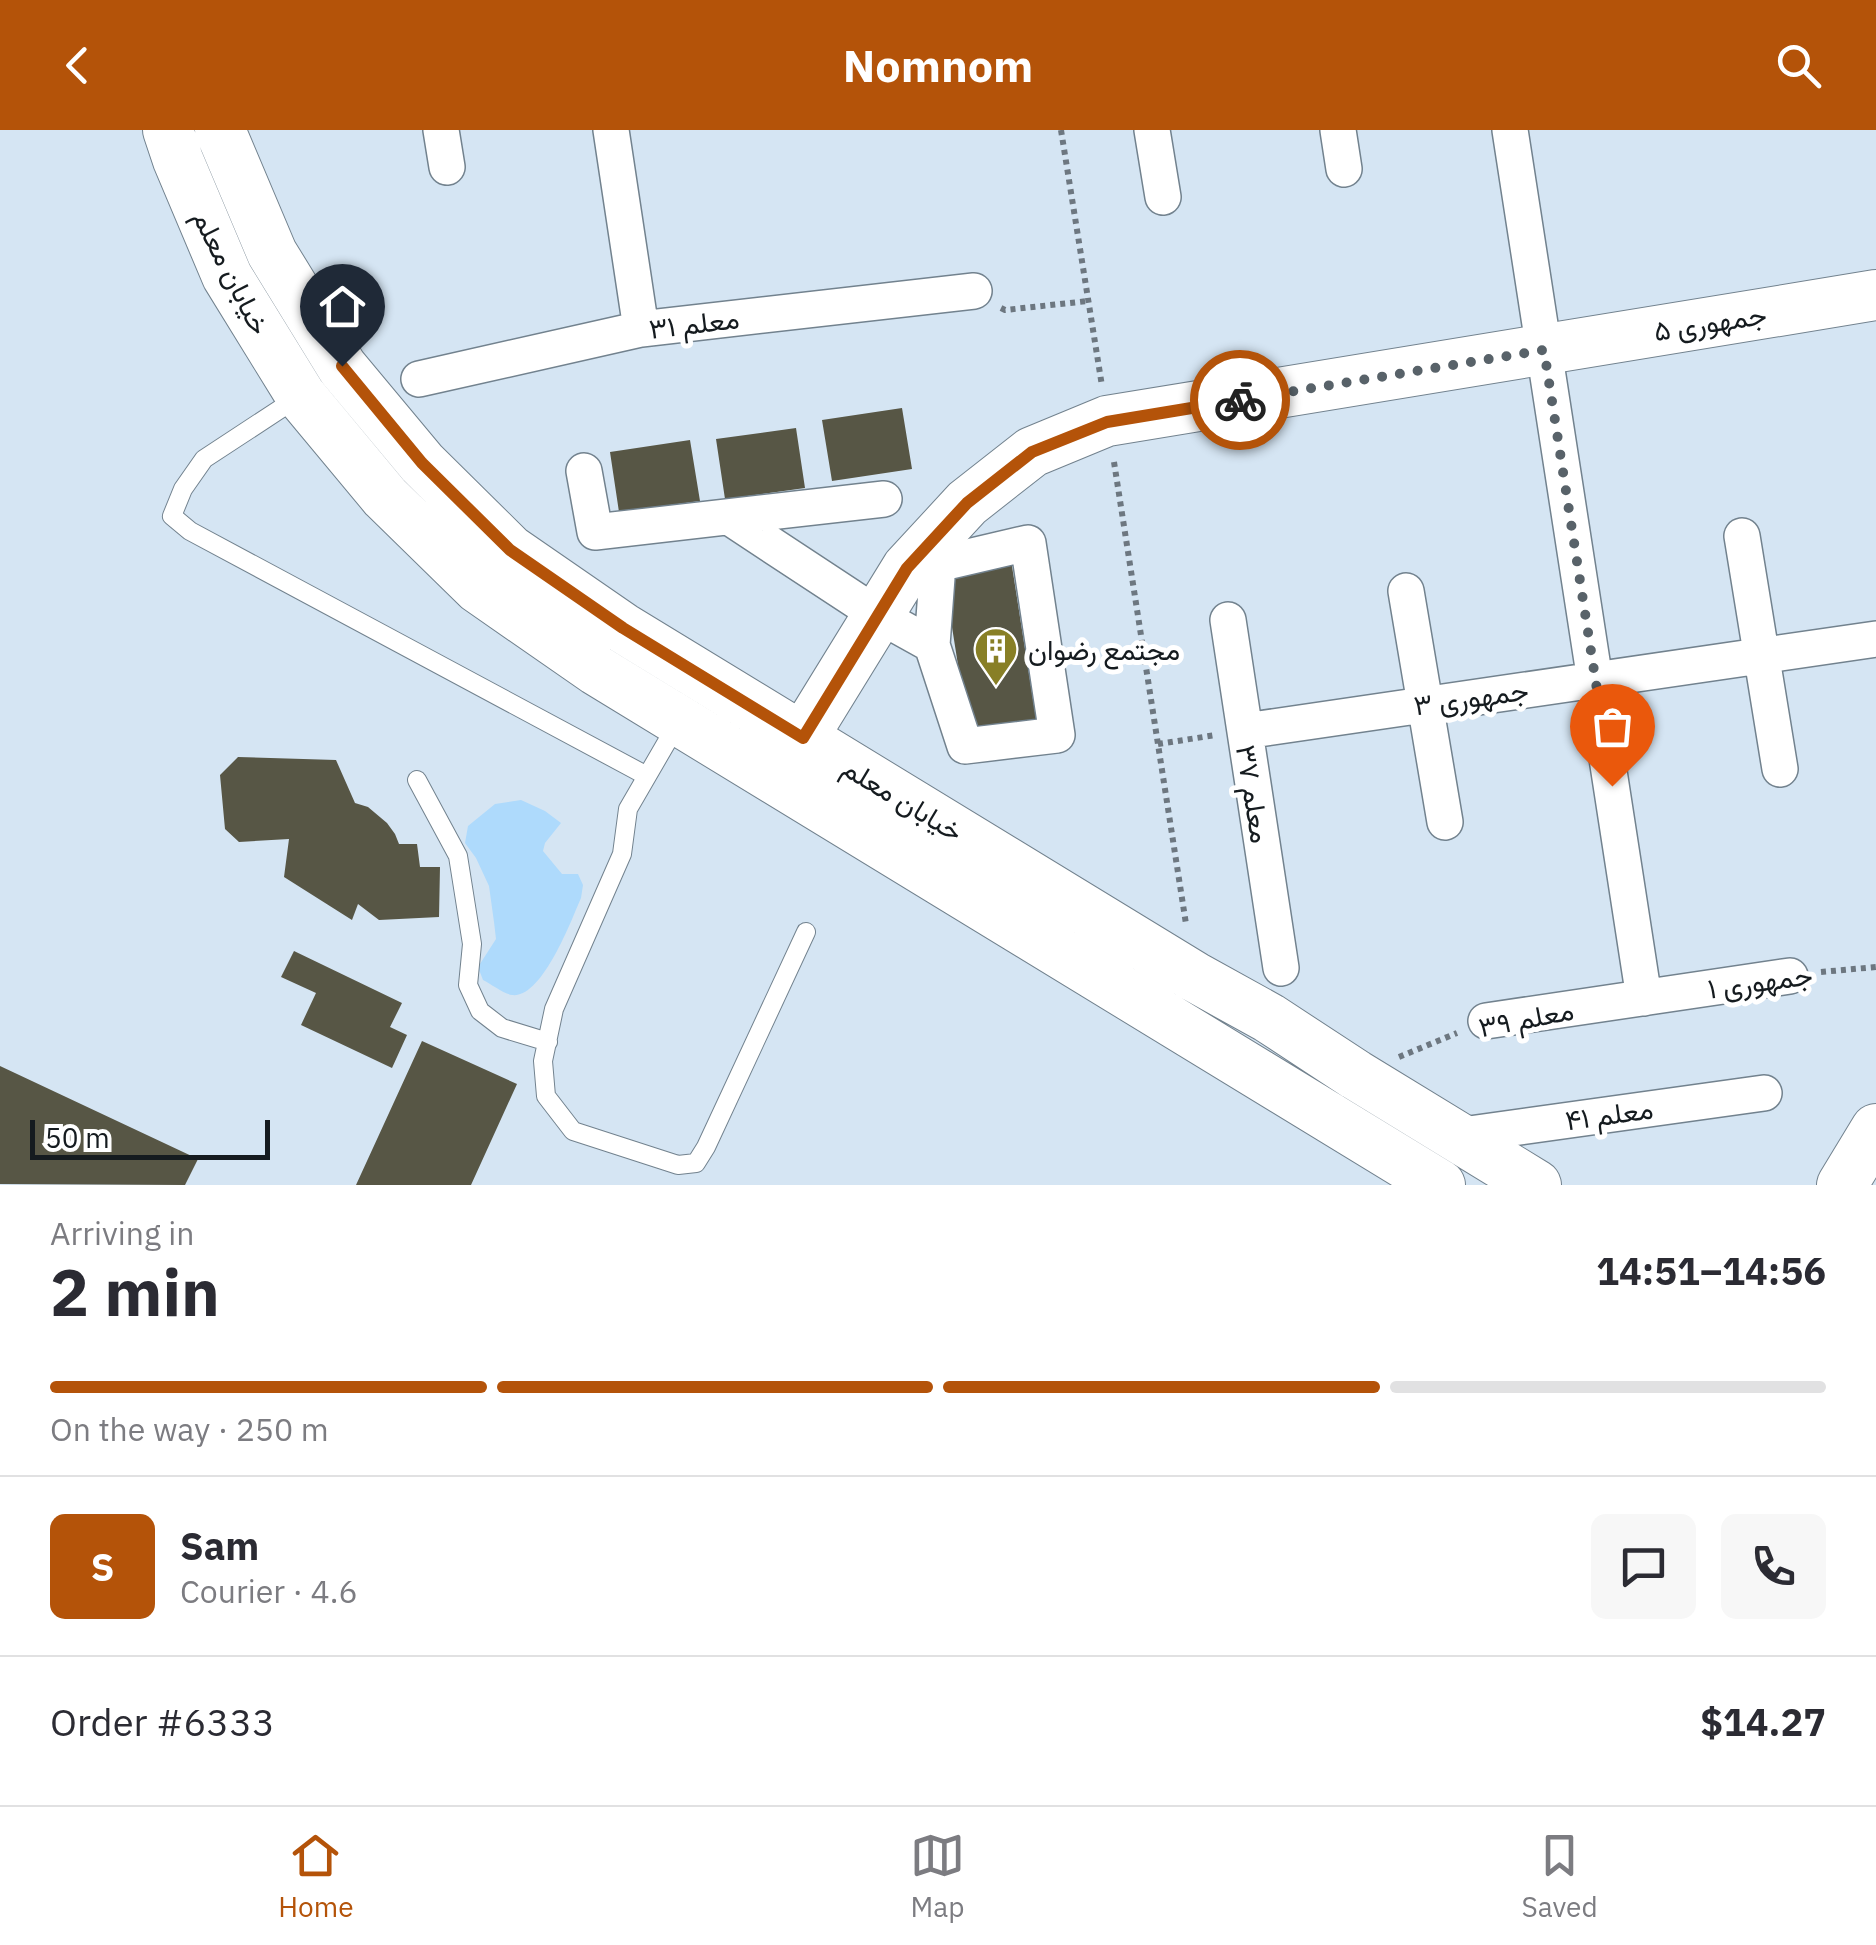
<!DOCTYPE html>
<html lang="en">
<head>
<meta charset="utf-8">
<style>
	:root { --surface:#fff; --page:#f7f7f7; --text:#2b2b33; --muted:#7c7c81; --line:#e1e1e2; --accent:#b45309 }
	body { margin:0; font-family:"IBM Plex Sans",Vazirmatn,sans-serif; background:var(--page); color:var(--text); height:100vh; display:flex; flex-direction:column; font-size:38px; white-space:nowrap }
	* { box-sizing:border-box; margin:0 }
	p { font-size:32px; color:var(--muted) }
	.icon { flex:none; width:55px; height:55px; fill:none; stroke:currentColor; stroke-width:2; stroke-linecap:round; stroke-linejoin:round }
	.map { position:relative; height:1055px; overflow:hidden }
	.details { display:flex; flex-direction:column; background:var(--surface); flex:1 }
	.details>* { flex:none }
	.scale { position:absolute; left:30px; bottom:25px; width:240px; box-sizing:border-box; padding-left:10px; border:5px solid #151b1f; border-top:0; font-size:28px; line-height:35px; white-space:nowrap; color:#151b1f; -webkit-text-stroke:8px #fff; paint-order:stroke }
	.pin { position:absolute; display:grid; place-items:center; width:85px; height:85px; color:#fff; margin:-102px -42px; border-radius:50% 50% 50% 0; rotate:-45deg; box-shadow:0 0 10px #0007 }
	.pin .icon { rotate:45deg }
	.courier { position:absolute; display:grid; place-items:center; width:100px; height:100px; margin:-50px; border:8px solid #b45309; border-radius:50%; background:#fff; color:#222; box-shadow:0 2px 12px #0007 }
	.head em { font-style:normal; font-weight:700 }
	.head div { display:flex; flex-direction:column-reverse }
	.head { display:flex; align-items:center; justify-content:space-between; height:170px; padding:0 50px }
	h1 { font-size:65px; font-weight:700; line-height:75px }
	.bar { display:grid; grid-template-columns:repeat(4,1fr); gap:15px 10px; align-content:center; height:120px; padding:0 50px }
	.bar i { height:12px; border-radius:8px; background:var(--line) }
	.bar .selected { background:var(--accent) }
	.bar p { grid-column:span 4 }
	.line { display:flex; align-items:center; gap:25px; padding:0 50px; border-top:2px solid var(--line) }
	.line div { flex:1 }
	.round { display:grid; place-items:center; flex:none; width:105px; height:105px; border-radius:15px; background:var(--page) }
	header { display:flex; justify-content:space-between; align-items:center; height:130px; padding:0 50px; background:var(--accent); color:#fff; font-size:45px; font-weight:700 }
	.tabs { display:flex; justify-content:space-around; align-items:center; height:140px; border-top:2px solid var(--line); background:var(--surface); font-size:28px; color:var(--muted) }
	.tabs a { display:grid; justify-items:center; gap:5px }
	.tabs .selected { color:var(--accent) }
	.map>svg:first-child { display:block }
</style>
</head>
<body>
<header><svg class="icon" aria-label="back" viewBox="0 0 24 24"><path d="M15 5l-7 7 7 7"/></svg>Nomnom<svg class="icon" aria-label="search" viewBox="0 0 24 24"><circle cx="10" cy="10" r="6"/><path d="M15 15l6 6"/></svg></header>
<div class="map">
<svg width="1876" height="1055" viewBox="0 0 1876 1055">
	<rect width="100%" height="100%" fill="#d5e5f3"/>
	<path fill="#aedafc" d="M521,670L545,681L561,693L545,713L543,721L562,744H578L583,755L581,768C571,791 542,869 512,865C504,864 491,854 483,850L478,837L496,809L494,792L489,756L476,728L465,713L468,696L495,674Z"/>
	<path fill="#575645" d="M902,278L912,339L832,351L822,290Z
		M796,298L805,358L725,369L716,309Z
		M690,310L700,371L619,382L610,322Z
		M1011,430L1038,601L970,611L943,440Z
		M238,627L336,630L355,673L368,677L387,693L395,704L399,714H417L420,737H440L439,787L379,790L358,774L352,790L284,747L289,709L239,712L225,699L220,645Z
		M294,821L402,873L390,897L407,905L392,938L301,895L316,863L281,847Z
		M422,911L517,954L471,1055H356Z
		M0,936L198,1029L185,1055L0,1054Z"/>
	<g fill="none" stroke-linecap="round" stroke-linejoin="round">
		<g stroke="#72828e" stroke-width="20">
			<path id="lane" d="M300,266L204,329L183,359L172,386L190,401L647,646
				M679,591L628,679L622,724L554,879L543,931L546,966L573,1001L678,1035L696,1033L706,1017L806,802
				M417,650L458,726L472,814L468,855L480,881L502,898L548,912"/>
		</g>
		<g stroke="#72828e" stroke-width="38">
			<path id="street" d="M441,0L447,37
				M611,0L641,199
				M1152,0L1163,67
				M1338,0L1344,39
				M1510,0L1644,868
				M419,249L641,199L974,161
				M584,341L595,402L884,369
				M729,387L878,485L932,515
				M1742,406L1780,639
				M1028,413L1057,605L965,616L932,515L938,434Z
				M1406,461L1445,692
				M1228,490L1281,838
				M1245,601L1876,509
				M1486,891L1790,846
				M1455,1006L1764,963"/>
		</g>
		<g stroke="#72828e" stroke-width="52">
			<path id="secondary" d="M168,0L178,30L227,146L301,266L385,367L478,458L596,540L1440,1055
				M220,0L272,123L342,237L422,333L510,420L623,498L1195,847L1269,888L1356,945L1536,1055
				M787,633L907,438L967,373L1032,322L1107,291L1876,165
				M1842,1055L1876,999"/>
		</g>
		<path stroke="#6d7780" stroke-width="6" stroke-dasharray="5 5" stroke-linecap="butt" d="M1061,0L1102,256
			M1001,178L1005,180L1088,171
			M1114,332L1186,794
			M1158,614L1216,605
			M1821,842L1876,837
			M1399,927L1457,903"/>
		<use href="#lane" stroke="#fff" stroke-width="18"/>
		<use href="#street" stroke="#fff" stroke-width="35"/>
		<use href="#secondary" stroke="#fff" stroke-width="50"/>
	</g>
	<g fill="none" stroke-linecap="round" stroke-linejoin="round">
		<path stroke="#586269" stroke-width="10" stroke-dasharray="0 18" d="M1240,270L1544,220L1612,656"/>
		<path stroke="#b45309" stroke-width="12" d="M342,236L422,333L510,420L623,498L803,608L907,438L967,373L1032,322L1107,292L1240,270"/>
	</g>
	<defs>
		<g id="building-pin" transform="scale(2.25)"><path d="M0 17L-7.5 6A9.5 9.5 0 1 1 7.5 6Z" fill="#887f26" stroke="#fff"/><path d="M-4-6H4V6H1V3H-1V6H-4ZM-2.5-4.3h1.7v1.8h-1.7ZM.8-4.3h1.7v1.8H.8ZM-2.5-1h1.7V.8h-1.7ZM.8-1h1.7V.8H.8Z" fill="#fff"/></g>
	</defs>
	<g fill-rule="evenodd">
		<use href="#building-pin" x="996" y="519"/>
	</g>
	<g text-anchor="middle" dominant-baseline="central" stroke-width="10" stroke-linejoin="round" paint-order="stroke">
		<g font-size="28" fill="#151b1f" stroke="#fff">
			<text transform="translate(232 142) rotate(63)">خیابان معلم</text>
			<text transform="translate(1710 192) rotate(-9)">جمهوری ۵</text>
			<text transform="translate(694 193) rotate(-7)">معلم ۳۱</text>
			<text transform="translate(1471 567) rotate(-8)">جمهوری ۳</text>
			<text transform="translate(1254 664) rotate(81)">معلم ۳۷</text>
			<text transform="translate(903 669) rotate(31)">خیابان معلم</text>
			<text transform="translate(1760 851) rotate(-8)">جمهوری ۱</text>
			<text transform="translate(1526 888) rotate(-11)">معلم ۳۹</text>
			<text transform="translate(1609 984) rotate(-8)">معلم ۴۱</text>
		</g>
		<g font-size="28" fill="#151b1f" stroke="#fff" text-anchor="start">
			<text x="1028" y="519">مجتمع رضوان</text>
		</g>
	</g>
</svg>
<div class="scale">50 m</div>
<div class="pin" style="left:1612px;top:656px;background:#ea580c"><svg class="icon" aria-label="bag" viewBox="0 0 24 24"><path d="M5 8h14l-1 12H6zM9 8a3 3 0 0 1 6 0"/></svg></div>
<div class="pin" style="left:342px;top:236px;background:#1f2937"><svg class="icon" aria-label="home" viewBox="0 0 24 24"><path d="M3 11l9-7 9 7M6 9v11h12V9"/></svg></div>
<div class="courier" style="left:1240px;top:270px"><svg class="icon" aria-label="bike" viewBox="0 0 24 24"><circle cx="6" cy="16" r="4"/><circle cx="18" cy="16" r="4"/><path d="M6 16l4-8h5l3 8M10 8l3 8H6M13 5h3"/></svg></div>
</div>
<section class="details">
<div class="head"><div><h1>2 min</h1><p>Arriving in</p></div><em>14:51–14:56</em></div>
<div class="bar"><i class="selected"></i><i class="selected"></i><i class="selected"></i><i></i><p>On the way · 250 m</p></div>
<div class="line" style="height:180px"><b class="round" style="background:var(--accent);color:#fff">S</b><div><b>Sam</b><p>Courier · 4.6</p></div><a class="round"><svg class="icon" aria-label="chat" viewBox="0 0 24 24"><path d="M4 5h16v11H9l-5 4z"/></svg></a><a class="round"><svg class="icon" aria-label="phone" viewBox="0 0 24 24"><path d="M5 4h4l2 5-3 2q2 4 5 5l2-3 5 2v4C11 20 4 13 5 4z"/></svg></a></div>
<div class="line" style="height:130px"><div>Order #6333</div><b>$14.27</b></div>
</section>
<nav class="tabs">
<a class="selected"><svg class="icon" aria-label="home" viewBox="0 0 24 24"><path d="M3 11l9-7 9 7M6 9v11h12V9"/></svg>Home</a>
<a><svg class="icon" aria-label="map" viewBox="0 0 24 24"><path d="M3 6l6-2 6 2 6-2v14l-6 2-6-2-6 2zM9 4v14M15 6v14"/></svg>Map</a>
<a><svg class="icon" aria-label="saved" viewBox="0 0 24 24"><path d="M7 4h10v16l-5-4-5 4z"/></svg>Saved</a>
</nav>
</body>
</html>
